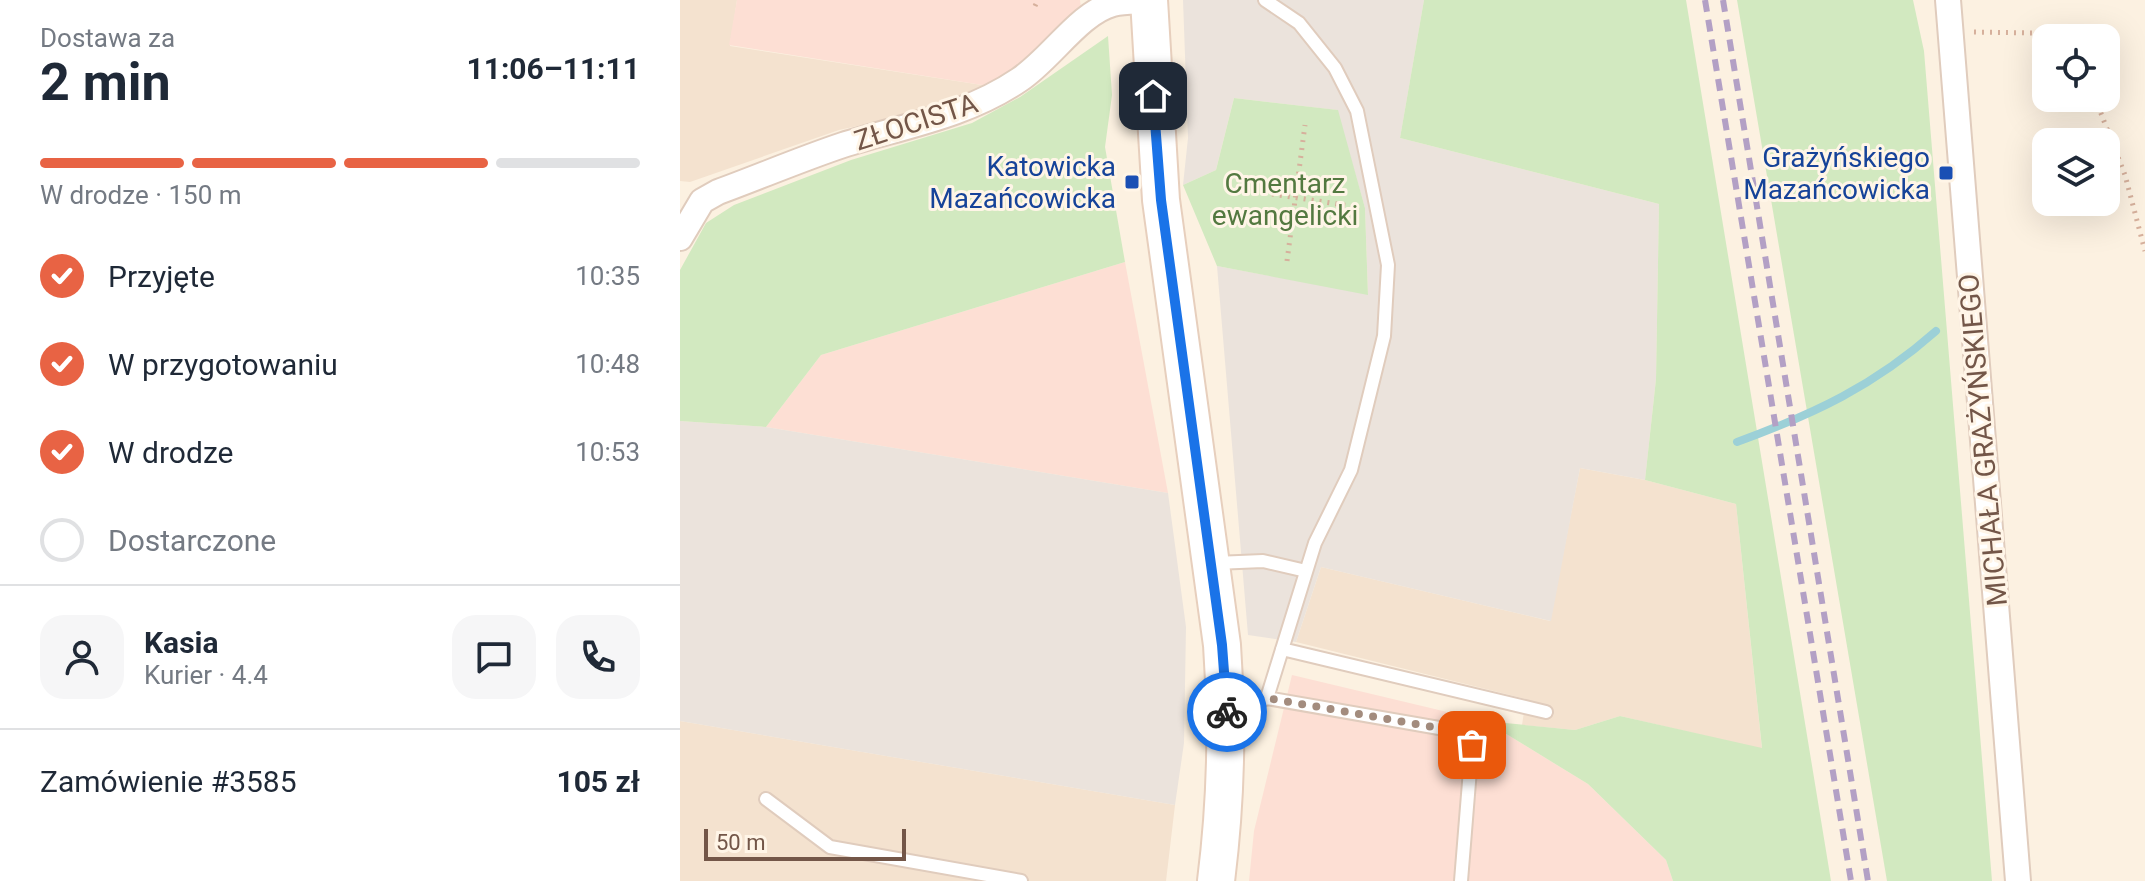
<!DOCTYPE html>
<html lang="pl">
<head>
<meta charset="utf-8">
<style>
	:root { --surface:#fff; --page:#f6f6f7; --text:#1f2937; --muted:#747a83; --line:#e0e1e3; --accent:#e86344 }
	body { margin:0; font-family:Roboto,sans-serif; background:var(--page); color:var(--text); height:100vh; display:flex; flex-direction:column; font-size:30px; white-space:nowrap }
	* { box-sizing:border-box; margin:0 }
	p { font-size:26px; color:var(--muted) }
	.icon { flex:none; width:44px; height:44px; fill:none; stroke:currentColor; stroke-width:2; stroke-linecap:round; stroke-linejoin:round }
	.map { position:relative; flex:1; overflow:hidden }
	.panel { display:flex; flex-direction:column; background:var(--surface); width:680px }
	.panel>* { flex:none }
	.controls { position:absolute; left:1352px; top:24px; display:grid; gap:16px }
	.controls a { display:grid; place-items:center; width:88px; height:88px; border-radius:16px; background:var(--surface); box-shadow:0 8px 32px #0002; font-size:40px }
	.scale { position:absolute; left:24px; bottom:20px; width:202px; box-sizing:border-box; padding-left:8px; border:4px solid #735648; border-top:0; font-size:22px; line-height:28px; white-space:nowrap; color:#735648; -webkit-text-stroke:6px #fff5e7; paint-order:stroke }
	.pin { position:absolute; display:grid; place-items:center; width:68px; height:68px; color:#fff; margin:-34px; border-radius:16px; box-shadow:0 4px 12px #0006 }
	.courier { position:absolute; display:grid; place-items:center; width:80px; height:80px; margin:-40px; border:6px solid #1a73e8; border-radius:50%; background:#fff; color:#222; box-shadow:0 2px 10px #0007 }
	.summary em { font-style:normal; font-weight:700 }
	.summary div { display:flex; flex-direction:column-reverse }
	.summary { display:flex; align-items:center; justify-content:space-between; height:136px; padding:0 40px }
	h1 { font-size:52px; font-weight:700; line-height:60px }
	.bar { display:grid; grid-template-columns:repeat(4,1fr); gap:12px 8px; align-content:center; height:96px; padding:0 40px }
	.bar i { height:10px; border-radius:6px; background:var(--line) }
	.bar .on { background:var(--accent) }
	.bar p { grid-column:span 4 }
	.line { display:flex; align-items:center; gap:20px; padding:0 40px; border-top:2px solid var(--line) }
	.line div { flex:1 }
	.round { display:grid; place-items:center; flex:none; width:84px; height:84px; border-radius:24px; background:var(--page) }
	ol { padding:0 40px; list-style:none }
	li { display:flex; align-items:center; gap:24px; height:88px }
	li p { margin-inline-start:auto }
	li .icon { padding:8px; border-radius:50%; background:var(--accent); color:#fff; stroke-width:4 }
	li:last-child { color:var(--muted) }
	li i { width:44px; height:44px; border:4px solid var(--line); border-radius:50% }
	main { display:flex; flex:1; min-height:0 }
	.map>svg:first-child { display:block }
</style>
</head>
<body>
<main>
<section class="panel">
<div class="summary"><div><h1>2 min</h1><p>Dostawa za</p></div><em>11:06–11:11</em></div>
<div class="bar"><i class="on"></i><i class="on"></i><i class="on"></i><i></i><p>W drodze · 150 m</p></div>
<ol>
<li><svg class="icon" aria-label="check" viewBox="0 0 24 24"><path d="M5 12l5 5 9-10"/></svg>Przyjęte<p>10:35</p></li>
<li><svg class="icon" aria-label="check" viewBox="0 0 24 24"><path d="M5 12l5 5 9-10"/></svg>W przygotowaniu<p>10:48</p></li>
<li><svg class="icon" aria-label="check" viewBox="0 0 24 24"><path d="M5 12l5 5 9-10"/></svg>W drodze<p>10:53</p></li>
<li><i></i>Dostarczone</li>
</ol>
<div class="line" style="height:144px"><a class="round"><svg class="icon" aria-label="person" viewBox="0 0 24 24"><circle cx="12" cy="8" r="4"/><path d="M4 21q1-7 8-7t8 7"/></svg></a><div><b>Kasia</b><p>Kurier · 4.4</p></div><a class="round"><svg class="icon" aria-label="chat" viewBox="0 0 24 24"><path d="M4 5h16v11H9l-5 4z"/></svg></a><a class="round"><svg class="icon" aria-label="phone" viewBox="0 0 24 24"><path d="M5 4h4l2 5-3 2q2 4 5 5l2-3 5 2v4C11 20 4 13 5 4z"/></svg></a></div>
<div class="line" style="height:104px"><div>Zamówienie #3585</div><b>105 zł</b></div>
</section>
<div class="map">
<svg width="1465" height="881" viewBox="0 0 1465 881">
	<rect width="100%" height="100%" fill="#fcf1e1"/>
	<path fill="#f4e2cf" d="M0,0H57L50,46L315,87L274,105L159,130L10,182L0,181Z
		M900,468L965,480L1056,504L1082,749L940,716L895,730L842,725L846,699L616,642L641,567L870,621Z
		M0,721L495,805L486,881H0Z"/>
	<path fill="#fddfd4" d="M57,0H400L404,32L315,87L49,45Z
		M445,262L488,493L86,427L141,355Z
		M612,675L805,721L908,784L986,860L993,881H569L574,831Z"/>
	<path fill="#ebe3dc" d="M503,0H744L720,138L979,204L976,379L965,480L900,468L871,621L641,567L616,642L568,635L537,266L688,294L685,208L657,110L554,98L536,170L503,185L508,138Z
		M0,421L86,427L488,493L506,627L504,743L495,805L0,721Z"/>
	<path fill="#d2e9c0" d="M744,0H1006L1151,881H993L986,860L908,784L805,721L895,730L940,716L1082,748L1056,504L965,480L976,379L979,204L720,138Z
		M1057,0H1233L1244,51L1312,881H1207Z
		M428,36L432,95L425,147L445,262L141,355L86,427L0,421V270L26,223L54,205L171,160L292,123L340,97Z
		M554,98L658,110L685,208L688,295L537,266L503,185L536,170Z"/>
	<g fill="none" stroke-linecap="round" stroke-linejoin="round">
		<path stroke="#9cd0d7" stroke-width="8" d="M1057,442C1134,414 1194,386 1256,331"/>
		<g stroke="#e0ccbd" stroke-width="16">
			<path id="lane" d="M535,563L583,561L626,571
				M602,649L866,712
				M587,698L782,732L790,736L792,745L781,881
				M552,716L587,698L635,543L671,470L704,336L708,265L677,111L655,68L619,23L585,0
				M86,799L150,847L341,881"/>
		</g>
		<g stroke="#e0ccbd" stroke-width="28">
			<path id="street" d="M1268,0L1338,881
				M0,238L22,201L38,192C79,177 121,159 163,145C224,126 286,116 339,80C371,59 399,13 433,4C444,1 457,2 469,1"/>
		</g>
		<g stroke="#e7cfbd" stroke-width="40">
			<path id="secondary" d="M469,0L481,200L542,645C548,725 546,802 536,881"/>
		</g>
		<path stroke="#d6b09c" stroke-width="5" stroke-dasharray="2 6" stroke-linecap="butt" d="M355,6L358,0
			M1294,32L1357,33L1372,38
			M1415,98L1445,175L1465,251
			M592,194L677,207
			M607,261L625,125"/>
		<use href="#lane" stroke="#fff" stroke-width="12"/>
		<use href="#street" stroke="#fff" stroke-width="24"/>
		<use href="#secondary" stroke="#fff" stroke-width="36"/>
		<path stroke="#b3a0c5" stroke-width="6" stroke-dasharray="12 8" stroke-linecap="butt" d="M1025,0L1171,881
			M1043,0L1188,881"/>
	</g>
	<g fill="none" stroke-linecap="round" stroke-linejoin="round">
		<path stroke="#a38c7e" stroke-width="8" stroke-dasharray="0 14.4" d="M547,712V718L587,698L782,732L790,736L792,745"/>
		<path stroke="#1a73e8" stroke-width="10" d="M473,96L481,200L542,645L547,712"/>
	</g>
	<g fill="#1a4fb4" stroke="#fff5e7" stroke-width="3">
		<rect x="1258" y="165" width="16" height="16" rx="4"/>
		<rect x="444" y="174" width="16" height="16" rx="4"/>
	</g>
	<g text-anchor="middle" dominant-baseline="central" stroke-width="6" stroke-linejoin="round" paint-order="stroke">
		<g font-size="28" fill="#735648" stroke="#fff5e7">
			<text transform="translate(236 122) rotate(-18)">ZŁOCISTA</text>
			<text transform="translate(1303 440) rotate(-95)">MICHAŁA GRAŻYŃSKIEGO</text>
		</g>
		<g font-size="28" fill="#164399" stroke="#fff5e7" text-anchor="end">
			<text x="1250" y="157">Grażyńskiego<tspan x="1250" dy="32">Mazańcowicka</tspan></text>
			<text x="436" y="166">Katowicka<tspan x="436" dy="32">Mazańcowicka</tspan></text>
		</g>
		<g font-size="28" fill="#537940" stroke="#fff5e7">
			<text x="605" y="183">Cmentarz<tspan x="605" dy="32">ewangelicki</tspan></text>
		</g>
	</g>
</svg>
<div class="controls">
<a><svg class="icon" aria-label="locate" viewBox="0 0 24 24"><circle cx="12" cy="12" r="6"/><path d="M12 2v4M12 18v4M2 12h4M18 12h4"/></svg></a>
<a><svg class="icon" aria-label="layers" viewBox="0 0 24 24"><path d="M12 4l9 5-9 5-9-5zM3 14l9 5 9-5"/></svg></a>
</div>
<div class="scale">50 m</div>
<div class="pin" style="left:792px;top:745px;background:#ea580c"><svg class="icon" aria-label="bag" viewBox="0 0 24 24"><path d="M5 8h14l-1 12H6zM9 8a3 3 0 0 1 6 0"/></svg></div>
<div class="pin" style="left:473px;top:96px;background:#1f2937"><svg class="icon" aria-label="home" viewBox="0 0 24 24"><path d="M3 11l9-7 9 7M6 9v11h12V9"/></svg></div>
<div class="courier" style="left:547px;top:712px"><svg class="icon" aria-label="bike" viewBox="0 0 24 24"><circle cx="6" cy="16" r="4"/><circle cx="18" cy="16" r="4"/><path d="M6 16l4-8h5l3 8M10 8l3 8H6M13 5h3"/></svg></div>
</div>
</main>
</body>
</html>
